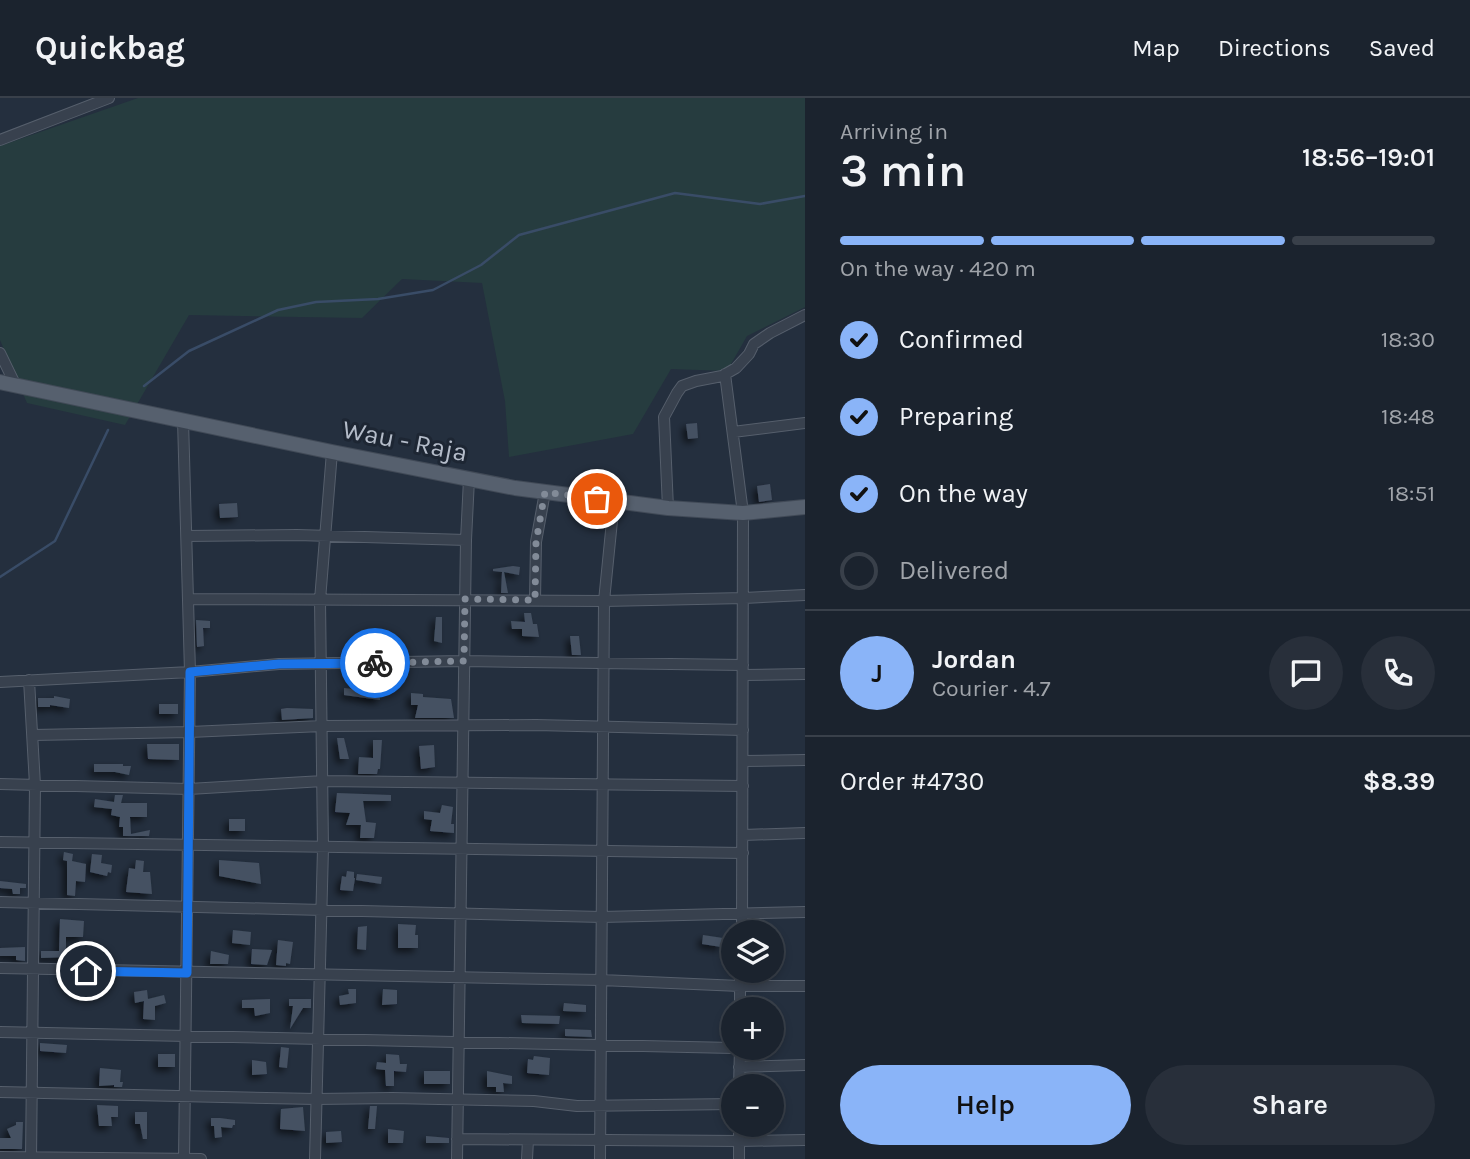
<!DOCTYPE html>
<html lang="en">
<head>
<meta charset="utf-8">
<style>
	:root { --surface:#1b232e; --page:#282f3a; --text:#f1f3f6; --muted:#a0a4aa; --line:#39404a; --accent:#8ab4f8 }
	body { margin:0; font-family:Karla,sans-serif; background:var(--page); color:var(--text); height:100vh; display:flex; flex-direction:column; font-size:26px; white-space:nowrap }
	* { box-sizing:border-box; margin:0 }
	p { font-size:23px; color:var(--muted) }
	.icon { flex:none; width:38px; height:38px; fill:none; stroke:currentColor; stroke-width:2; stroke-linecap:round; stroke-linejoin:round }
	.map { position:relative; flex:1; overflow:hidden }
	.details { display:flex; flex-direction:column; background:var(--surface); width:665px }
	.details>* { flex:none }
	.tools { position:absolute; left:721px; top:822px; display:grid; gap:14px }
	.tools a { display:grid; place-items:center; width:63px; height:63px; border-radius:50%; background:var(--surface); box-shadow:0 4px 10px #0003,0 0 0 2px var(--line); font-size:35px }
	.pin { position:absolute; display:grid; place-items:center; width:60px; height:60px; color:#fff; margin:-30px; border:4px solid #fff; border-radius:50%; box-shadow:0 2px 7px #0007 }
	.courier { position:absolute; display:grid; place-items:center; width:70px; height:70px; margin:-35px; border:5px solid #1a73e8; border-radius:50%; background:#fff; color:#222; box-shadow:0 2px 9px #0007 }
	.head em { font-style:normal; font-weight:600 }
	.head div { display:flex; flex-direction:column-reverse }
	.head { display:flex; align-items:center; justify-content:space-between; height:119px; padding:0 35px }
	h1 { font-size:46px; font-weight:600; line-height:52px }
	.bar { display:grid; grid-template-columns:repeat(4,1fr); gap:10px 7px; align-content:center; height:84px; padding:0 35px }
	.bar i { height:9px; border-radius:5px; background:var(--line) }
	.bar .selected { background:var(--accent) }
	.bar p { grid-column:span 4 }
	.line { display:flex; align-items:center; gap:18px; padding:0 35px; border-top:2px solid var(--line) }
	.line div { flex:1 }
	.round { display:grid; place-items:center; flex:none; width:74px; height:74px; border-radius:37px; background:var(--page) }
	ol { padding:0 35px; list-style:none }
	li { display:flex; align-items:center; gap:21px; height:77px }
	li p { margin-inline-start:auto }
	li .icon { padding:7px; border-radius:50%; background:var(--accent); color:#111; stroke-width:4 }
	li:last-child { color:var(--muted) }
	li i { width:38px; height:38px; border:4px solid var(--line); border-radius:50% }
	.action { display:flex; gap:14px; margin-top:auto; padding:14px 35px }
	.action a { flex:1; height:80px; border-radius:42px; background:var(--accent); color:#111; font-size:28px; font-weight:600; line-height:80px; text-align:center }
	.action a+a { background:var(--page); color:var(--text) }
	header { display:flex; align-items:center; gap:42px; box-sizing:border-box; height:98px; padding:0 35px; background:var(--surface); border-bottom:2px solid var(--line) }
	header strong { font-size:33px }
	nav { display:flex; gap:38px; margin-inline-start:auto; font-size:24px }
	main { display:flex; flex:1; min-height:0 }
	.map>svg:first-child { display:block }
</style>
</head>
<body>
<header>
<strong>Quickbag</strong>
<nav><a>Map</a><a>Directions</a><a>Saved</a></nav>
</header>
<main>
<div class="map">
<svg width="805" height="1061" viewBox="0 0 805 1061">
	<defs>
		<filter id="shadow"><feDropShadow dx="-4" dy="4" stdDeviation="3.5" flood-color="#0009"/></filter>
	</defs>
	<rect width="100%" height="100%" fill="#242f3e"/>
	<path fill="#263c3f" d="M138,0H805V209L747,238L727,273L671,271L633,336L509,359L505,303L482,185L402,181L362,220L189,217L125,327L27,305L0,242V48Z"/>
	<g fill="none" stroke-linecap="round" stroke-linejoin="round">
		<path stroke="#394c67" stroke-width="2.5" d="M144,288L189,253L278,212L316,204L378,201L433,192L481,167L519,137L675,95L760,106L805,98
			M0,479L55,443L108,332"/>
	</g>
	<path fill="#455162" filter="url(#shadow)" d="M697,325L698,340L688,341L686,326Z
		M770,386L772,402L759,404L757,388Z
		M237,405L238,419L220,420L219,406Z
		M513,468L520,469L519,477L504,474L508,495H501L502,474L493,473V471Z
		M524,515H531L533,526H537L539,539L522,538V531H512L511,523L525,524Z
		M436,519H442V545L434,543Z
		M196,522L210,523V530H203L204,548L197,549Z
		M570,538H579L581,557H572Z
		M379,585L380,602L344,597V590L363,592V586Z
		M411,595L423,596V599L451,601L454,620H415L418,607H411Z
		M54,598L70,601L69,610L50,607V609H38V600H54Z
		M159,606H178V616H159Z
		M287,610L313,611V620L282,622L281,611Z
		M337,640H344L349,661H340Z
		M373,642H382L380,671H378L377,676H358L359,659L373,660Z
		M147,646H179V662L148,661Z
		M434,647L435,669L421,671L419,648Z
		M94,666H123V668H131L129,677L115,674H94Z
		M337,695L391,697V703H363L366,724L376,725L374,740H360L361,727H346L350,715L335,714Z
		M115,697H123L121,705H147V719H130L131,736L150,732L149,738H123V729H119L120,719L111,717L112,711L94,709L95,701L114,704Z
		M442,707L453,709L451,726H454V735L430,733L432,722L424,721V713L440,715Z
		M229,721H245V733H229Z
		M64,754L73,756L72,763L86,766L85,784L76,783L75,798L67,797V763L63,762Z
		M92,756L102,757L101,765L112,767L111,775L108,774L107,778L90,774Z
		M136,762L144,763L143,774H150L152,796L126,794L129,770L135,771Z
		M219,762L259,765L261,786L219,778Z
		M347,773L354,774V780H355L353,793L340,792L342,778L346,779Z
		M357,776L382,779L381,786L356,782Z
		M0,783L26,786V790H20V796H13L12,791L0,790Z
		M60,821L84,823L83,839H66V853H71L72,859L41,860V853H59Z
		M398,826L416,827L415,837H418V850H398Z
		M367,828L366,852L357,851L358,829Z
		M233,832L251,834L250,847L232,845Z
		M703,837L723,840L721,849L702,846Z
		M278,842L293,844L290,866L286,865V868L276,867Z
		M25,849V863L16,862V858H0V850Z
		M252,851L272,852L267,867L251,866Z
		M211,853L229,857L228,866H210Z
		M348,891H356V905L340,907L339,898L349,896Z
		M383,891L397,892V906L382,907Z
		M147,892L148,901L164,897L166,905L155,908V922L143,921L144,903L135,905L134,894Z
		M270,901V915L255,918L254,910H242V902Z
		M289,901H311V910H303L290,931L293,908H289Z
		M564,905L586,907V914L563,913Z
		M521,917L560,918L559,926L522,925Z
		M565,931L591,932L592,939L565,938Z
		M40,945L67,947L66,955L40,953Z
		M281,949L289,950L287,970L279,969Z
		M158,956H175V969H158Z
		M386,956L399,957L400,966H407L406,974L394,973V988H386L385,972L376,971L377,964L386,965Z
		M534,958L550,960L549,977L527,975L528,961L533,962Z
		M252,962L266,964L267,976L252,977Z
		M100,970L121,972L120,984H123L122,989H114V987L99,988Z
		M424,973H450V986H424Z
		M487,973L512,978V986L503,985L504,994H496V989H487Z
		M97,1007L118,1008V1019H111L112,1028H99Z
		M370,1008H377L375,1031H368Z
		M303,1009L305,1033L280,1031L281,1011Z
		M135,1014H147V1041H143L140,1026H135Z
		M211,1020H220L235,1022V1027H233L232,1030L221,1029L222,1039L215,1040L214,1028H211Z
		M16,1024H23L22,1051H0V1040H11L7,1031L16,1027Z
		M388,1031L404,1033L403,1045H388Z
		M341,1033L342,1044L326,1045V1034Z
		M426,1038L449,1040V1045H426Z"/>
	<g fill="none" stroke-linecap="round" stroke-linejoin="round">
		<g stroke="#565f6c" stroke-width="12">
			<path id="minor" d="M0,42L109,0
				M0,255L16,288
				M725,276L743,415L742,835
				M183,322L190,574L184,1061
				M733,334L805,325
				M668,410L664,319L677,295L682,288L696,283L722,278L736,270L749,256L754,246L770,235L805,217
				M187,438L297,437L466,442
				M189,501L604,503L744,500L805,497
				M535,502L536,444L545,394
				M743,577L805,576
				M29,582L35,687L31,1061
				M0,584L190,574L279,566L464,563L743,567
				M33,637L190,634L322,628L536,627L743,632
				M743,663L805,662
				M0,686L189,691L323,683L743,688
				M743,737L805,735
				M0,744L743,755
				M0,804L602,819L805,814
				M0,870L601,882L740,888H805
				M740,912V873
				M0,934L733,950
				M739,969L805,967
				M739,989L740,950
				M0,994L316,1001L392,1000L534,1003L577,1008L733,1006
				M457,1041L739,1043L805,1042
				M0,1059L201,1061
				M315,1061L323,750L320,502L332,354
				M457,1061L466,442L469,381
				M527,1061L528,1042
				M600,1061L604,503L614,403
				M739,1061V1027"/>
		</g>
		<g stroke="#414a57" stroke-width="16">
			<path id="major" d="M0,284L332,354L515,390L668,410L743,415L805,409"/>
		</g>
		<use href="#minor" stroke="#38414e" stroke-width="10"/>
		<use href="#major" stroke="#56606e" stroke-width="14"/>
	</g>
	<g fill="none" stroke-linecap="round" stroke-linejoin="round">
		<path stroke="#828b98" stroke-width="7" stroke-dasharray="0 12.6" d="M375,565L464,563L465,501L535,502L536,444L545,394L597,401"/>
		<path stroke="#1a73e8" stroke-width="9" d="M86,873L187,875L190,574L279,566L375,565"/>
	</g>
	<g text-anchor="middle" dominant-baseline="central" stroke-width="6" stroke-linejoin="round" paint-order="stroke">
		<g font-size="26" fill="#b4bcc9" stroke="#1d2633">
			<text transform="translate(405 343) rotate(11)">Wau - Raja</text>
		</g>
	</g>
</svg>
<div class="tools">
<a><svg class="icon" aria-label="layers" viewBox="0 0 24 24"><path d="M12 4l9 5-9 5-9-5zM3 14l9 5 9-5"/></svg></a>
<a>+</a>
<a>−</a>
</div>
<div class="pin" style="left:597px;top:401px;background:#ea580c"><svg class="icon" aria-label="bag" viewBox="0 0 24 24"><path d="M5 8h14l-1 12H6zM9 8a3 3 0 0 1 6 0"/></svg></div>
<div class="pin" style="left:86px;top:873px;background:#1f2937"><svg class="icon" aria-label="home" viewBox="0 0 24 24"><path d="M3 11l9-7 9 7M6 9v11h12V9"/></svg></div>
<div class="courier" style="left:375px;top:565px"><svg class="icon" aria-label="bike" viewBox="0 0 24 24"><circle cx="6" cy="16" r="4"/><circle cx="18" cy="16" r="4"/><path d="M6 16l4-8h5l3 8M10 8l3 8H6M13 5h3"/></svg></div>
</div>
<section class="details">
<div class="head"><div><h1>3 min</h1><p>Arriving in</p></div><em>18:56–19:01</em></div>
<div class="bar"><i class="selected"></i><i class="selected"></i><i class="selected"></i><i></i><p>On the way · 420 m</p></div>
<ol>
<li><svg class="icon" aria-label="check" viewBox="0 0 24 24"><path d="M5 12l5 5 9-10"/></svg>Confirmed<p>18:30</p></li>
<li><svg class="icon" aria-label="check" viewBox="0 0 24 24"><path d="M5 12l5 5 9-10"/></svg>Preparing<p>18:48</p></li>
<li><svg class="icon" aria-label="check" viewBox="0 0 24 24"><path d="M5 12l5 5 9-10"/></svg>On the way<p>18:51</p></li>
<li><i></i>Delivered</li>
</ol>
<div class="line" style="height:126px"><b class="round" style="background:var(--accent);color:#111">J</b><div><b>Jordan</b><p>Courier · 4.7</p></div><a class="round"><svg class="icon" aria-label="chat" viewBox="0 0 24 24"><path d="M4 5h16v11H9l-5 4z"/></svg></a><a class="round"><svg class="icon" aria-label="phone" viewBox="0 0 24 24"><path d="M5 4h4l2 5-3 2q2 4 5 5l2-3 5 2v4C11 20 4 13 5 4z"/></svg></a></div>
<div class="line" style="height:91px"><div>Order #4730</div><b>$8.39</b></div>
<div class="action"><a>Help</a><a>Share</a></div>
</section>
</main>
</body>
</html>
